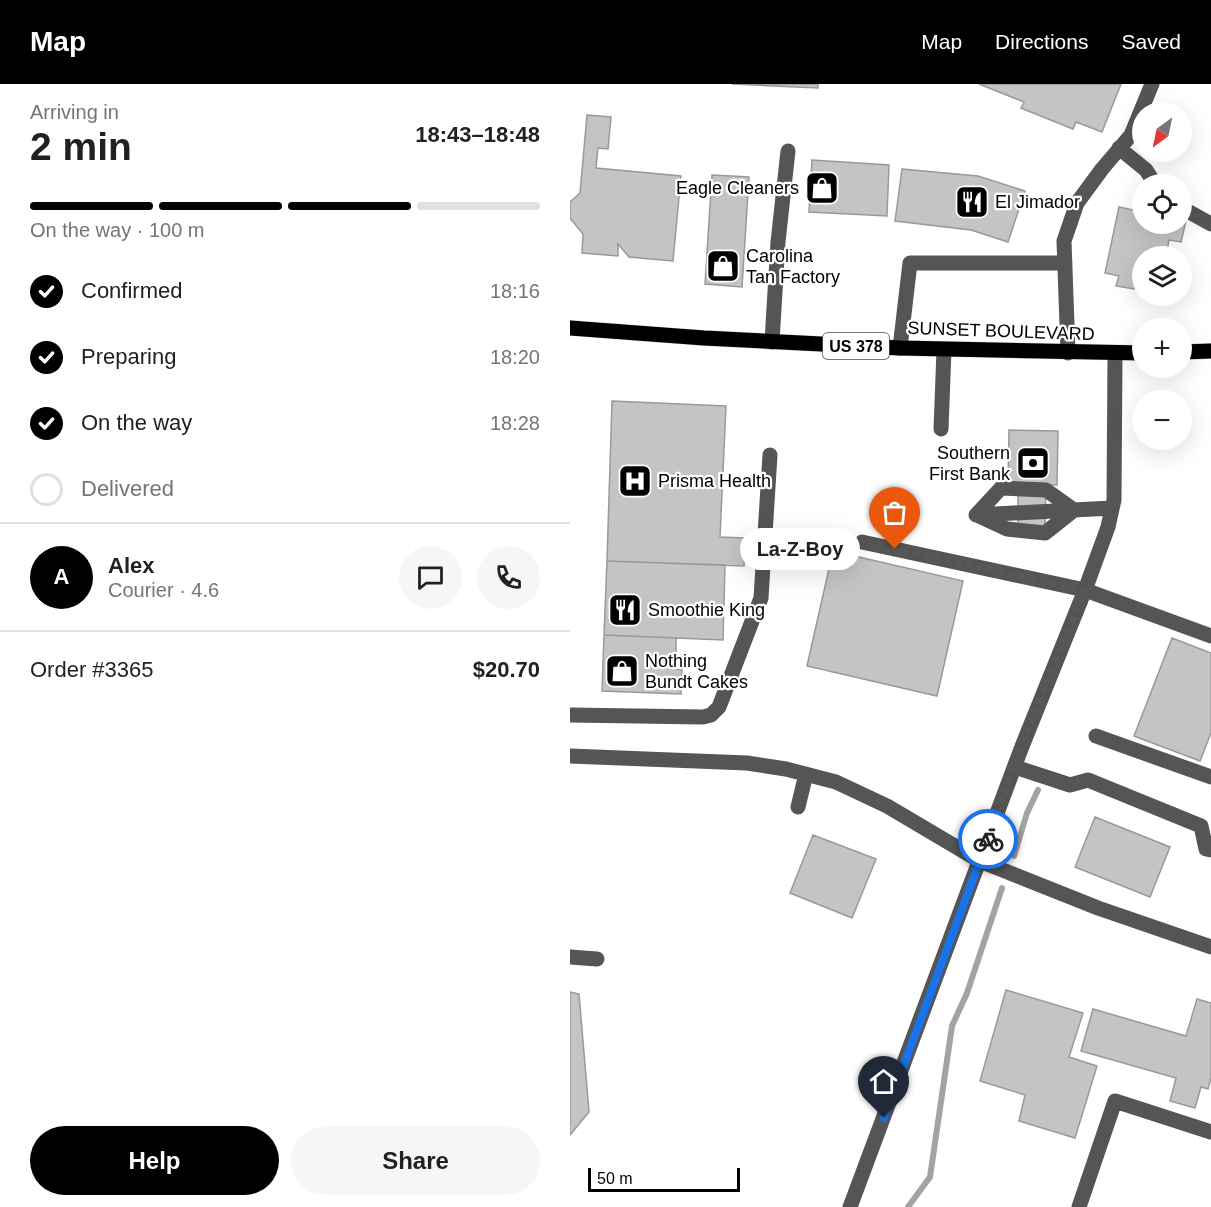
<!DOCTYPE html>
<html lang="en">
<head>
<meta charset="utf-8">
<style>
	:root { --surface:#fff; --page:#f6f6f6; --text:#202124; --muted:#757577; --line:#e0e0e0; --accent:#000 }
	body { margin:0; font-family:Helvetica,sans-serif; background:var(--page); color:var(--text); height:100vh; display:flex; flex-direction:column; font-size:22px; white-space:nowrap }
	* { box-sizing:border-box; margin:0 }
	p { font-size:20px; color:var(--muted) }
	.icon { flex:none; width:33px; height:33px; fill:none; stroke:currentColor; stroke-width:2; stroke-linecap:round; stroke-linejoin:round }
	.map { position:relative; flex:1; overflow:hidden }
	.side { display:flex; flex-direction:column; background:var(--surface); width:570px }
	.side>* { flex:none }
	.needle { width:39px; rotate:213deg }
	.controls { position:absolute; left:562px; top:18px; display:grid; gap:12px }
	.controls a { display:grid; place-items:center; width:60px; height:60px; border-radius:50%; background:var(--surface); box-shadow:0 6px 24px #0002; font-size:30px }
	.scale { position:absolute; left:18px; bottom:15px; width:152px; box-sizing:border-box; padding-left:6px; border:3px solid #000; border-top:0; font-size:16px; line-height:21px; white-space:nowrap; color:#000; -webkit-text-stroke:4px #fff; paint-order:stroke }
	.pin { position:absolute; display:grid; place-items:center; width:51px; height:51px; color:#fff; margin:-62px -26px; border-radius:50% 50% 50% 0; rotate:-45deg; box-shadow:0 0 6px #0007 }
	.pin .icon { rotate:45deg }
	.courier { position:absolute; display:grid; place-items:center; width:60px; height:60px; margin:-30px; border:4px solid #1a73e8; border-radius:50%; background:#fff; color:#222; box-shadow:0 2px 8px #0007 }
	.bubble { position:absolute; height:42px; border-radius:21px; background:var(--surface); box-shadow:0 6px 24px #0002; font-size:20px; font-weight:800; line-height:42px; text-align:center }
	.headline em { font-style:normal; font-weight:800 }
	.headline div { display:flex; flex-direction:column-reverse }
	.headline { display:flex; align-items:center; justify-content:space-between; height:102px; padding:0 30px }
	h1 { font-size:39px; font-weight:800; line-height:45px }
	.bar { display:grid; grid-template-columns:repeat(4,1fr); gap:9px 6px; align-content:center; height:72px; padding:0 30px }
	.bar i { height:8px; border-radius:4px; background:var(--line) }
	.bar .active { background:var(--accent) }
	.bar p { grid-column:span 4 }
	.line { display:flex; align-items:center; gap:15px; padding:0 30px; border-top:2px solid var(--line) }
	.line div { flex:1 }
	.round { display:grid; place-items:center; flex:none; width:63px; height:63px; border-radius:32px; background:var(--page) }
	ol { padding:0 30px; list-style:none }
	li { display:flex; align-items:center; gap:18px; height:66px }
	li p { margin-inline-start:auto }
	li .icon { padding:6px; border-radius:50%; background:var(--accent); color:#fff; stroke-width:4 }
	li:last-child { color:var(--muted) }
	li i { width:33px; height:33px; border:3px solid var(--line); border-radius:50% }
	.button { display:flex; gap:12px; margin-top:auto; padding:12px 30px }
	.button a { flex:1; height:69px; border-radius:36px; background:var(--accent); color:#fff; font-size:24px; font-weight:800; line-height:69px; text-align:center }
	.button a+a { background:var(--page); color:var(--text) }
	header { display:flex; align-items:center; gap:36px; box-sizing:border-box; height:84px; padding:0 30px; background:var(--accent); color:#fff }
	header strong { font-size:28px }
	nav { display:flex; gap:33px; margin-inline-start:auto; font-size:21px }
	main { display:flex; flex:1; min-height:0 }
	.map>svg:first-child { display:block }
</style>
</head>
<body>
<header>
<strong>Map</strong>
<nav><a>Map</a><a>Directions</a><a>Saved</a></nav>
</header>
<main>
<section class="side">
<div class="headline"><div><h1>2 min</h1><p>Arriving in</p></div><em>18:43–18:48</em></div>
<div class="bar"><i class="active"></i><i class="active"></i><i class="active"></i><i></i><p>On the way · 100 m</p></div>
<ol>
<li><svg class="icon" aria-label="check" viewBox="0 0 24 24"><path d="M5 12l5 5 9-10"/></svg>Confirmed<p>18:16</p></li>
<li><svg class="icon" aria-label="check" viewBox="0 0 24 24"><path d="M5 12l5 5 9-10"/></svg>Preparing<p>18:20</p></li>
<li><svg class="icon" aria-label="check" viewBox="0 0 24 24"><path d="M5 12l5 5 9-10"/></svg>On the way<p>18:28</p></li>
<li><i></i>Delivered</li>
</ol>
<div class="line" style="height:108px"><b class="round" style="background:var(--accent);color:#fff">A</b><div><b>Alex</b><p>Courier · 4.6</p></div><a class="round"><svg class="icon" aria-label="chat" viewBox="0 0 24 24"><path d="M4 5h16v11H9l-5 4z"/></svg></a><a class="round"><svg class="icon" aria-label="phone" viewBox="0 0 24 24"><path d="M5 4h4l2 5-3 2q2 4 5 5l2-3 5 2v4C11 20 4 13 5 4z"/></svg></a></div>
<div class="line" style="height:78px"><div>Order #3365</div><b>$20.70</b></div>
<div class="button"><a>Help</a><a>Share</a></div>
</section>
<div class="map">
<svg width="641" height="1123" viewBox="0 0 641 1123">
	<rect width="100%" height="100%" fill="#fff"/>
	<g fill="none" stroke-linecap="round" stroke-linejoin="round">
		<path stroke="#a3a3a3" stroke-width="6" d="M444,772L457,729L468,706
			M338,1123L360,1093L382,942L397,909L432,804"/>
	</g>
	<path fill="#c4c4c4" stroke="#999" stroke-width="1.5" d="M162,0H248V4Z
		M409,0H551L532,48L506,38L503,45L451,24L454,18Z
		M17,31L41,33L38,65L28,64L26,84L111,92L103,177L59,173L48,160V172L12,169L13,150L0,134V118L10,109Z
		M242,76L319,81L317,132L239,128Z
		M332,85L408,92L455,107L438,158L401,146L325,137Z
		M142,91L179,93L172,203L135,200Z
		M549,123L573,128V140H612V136L616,137L611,158L599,156L596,172H573V197L566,196L564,205L546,202L549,192L535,189Z
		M42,317L156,322L150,453L175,454L174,482L37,477Z
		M439,346L488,347L487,401H476L475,443L448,442V399H438Z
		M263,467L393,497L367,612L237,582Z
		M37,477L155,481L153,556L34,551Z
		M34,551L106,554V585L112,586L111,610L32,607Z
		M602,554L641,569V649L630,677L564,652Z
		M525,733L600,763L580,813L505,783Z
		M243,751L306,775L282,834L220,809Z
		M436,906L513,929L499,973L527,982L505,1054L449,1037L455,1011L410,997Z
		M0,908L9,910L19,1028L0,1051Z
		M627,915L641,919V994L638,1005L631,1003L625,1024L600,1017L606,994L511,967L523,925L616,952Z"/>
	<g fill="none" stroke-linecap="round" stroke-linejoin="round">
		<g stroke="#dbdbdb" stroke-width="16">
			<path id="major" d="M0,244L134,254L330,264L573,269
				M612,268L641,267"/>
		</g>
		<path stroke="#555" stroke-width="15" d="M549,64L576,86L585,100
			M612,124L641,140
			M202,258L208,158L218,67
			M330,264L340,179H495
			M498,269L494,157L507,119L532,85L561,51L582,0
			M371,345L374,266
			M406,431L542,424
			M406,431L431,404L476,406L504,426
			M409,432L437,445L475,449L504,426
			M292,458L515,506L641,552
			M0,631L133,633L141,631L149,623L191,514L200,371
			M526,652L641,693
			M0,672L177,679L216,685L266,698L317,722L410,777L528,824L641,863
			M445,683L500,701L518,696L631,742L636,765L641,766
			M228,723L236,690
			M0,873L27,875
			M280,1123L451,665L515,506L538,443L544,416L545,270
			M509,1123L545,1017L641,1048"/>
		<use href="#major" stroke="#000" stroke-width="15"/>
	</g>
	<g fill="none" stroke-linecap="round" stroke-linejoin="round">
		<path stroke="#595959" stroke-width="6" stroke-dasharray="0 10.8" d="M325,465L515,506L451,665L418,755"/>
		<path stroke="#1a73e8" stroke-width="8" d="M314,1034L418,755"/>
	</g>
	<defs>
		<g id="shop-square" transform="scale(1.725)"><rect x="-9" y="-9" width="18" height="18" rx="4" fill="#000" stroke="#fff"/><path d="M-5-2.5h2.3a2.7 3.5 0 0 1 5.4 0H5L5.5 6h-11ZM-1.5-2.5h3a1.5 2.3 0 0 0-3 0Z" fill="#fff"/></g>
		<g id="restaurant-square" transform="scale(1.725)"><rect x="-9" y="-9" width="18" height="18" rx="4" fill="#000" stroke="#fff"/><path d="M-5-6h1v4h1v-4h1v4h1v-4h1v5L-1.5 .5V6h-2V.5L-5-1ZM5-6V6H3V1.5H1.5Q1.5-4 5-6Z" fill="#fff"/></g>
		<g id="bank-square" transform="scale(1.725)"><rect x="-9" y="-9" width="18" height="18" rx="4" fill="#000" stroke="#fff"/><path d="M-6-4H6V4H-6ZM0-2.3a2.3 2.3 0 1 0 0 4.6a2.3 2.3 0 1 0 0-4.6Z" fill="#fff"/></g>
		<g id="hospital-square" transform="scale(1.725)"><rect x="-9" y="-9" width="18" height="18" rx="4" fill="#000" stroke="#fff"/><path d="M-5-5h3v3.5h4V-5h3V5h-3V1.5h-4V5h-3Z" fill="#fff"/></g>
	</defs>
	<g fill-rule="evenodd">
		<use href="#shop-square" x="252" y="104"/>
		<use href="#restaurant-square" x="402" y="118"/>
		<use href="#shop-square" x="153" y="182"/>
		<use href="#bank-square" x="463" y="379"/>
		<use href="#hospital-square" x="65" y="397"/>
		<use href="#restaurant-square" x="55" y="526"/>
		<use href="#shop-square" x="52" y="587"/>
	</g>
	<g text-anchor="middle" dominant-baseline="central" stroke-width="4.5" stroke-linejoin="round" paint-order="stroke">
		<rect fill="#fff" stroke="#4c4c4c" stroke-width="1.5" x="253" y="249" width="66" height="26" rx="4.5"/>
		<g font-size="16" font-weight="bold" fill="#000">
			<text x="286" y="262">US 378</text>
		</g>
		<g font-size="18" fill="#000" stroke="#fff" text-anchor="start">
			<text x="229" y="104" text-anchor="end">Eagle Cleaners</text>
			<text x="425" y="118">El Jimador</text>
			<text x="176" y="172">Carolina<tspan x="176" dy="21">Tan Factory</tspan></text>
			<text x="440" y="369" text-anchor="end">Southern<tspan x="440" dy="21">First Bank</tspan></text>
			<text x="88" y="397">Prisma Health</text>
			<text x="78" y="526">Smoothie King</text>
			<text x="75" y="577">Nothing<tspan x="75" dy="21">Bundt Cakes</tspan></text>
		</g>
		<g font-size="18" fill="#000" stroke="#fff">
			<text transform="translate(431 247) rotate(2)">SUNSET BOULEVARD</text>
		</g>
	</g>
</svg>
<div class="controls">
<a><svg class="needle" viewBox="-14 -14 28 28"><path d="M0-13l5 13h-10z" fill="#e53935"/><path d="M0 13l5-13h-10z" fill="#757577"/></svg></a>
<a><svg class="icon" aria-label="locate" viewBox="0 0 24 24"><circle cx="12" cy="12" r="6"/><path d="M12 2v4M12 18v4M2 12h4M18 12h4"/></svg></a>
<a><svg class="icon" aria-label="layers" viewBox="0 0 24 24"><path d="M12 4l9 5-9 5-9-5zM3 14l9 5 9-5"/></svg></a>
<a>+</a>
<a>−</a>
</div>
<div class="scale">50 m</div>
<div class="pin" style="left:325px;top:465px;background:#ea580c"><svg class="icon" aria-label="bag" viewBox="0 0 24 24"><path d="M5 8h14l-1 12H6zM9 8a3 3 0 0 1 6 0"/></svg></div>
<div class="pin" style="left:314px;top:1034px;background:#1f2937"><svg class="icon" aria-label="home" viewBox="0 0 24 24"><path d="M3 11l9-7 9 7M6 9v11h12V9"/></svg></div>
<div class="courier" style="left:418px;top:755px"><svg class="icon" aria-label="bike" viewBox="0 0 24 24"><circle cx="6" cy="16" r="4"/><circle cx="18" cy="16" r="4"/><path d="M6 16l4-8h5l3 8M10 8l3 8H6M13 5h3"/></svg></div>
<div class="bubble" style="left:170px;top:444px;width:120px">La-Z-Boy</div>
</div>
</main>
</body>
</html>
